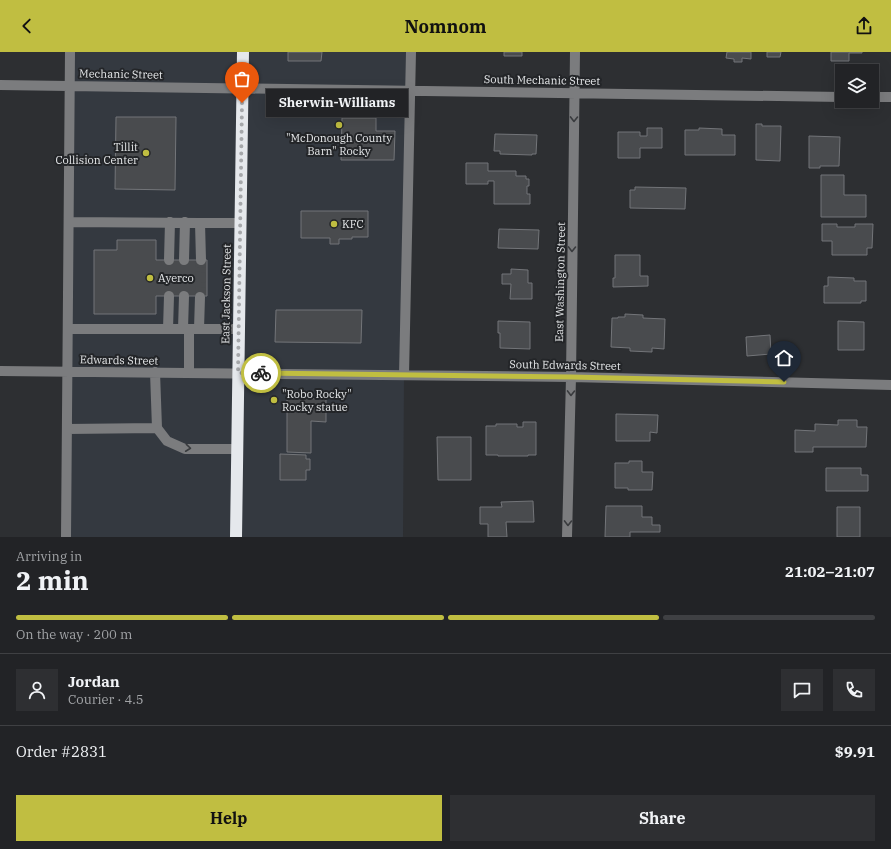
<!DOCTYPE html>
<html lang="en">
<head>
<meta charset="utf-8">
<style>
	:root { --surface:#222326; --page:#2e2f32; --text:#f1f3f6; --muted:#a2a4a7; --line:#3f4043; --accent:#c0be41 }
	body { margin:0; font-family:"IBM Plex Serif",serif; background:var(--page); color:var(--text); height:100vh; display:flex; flex-direction:column; font-size:15px; white-space:nowrap }
	* { box-sizing:border-box; margin:0 }
	p { font-size:13px; color:var(--muted) }
	.icon { flex:none; width:22px; height:22px; fill:none; stroke:currentColor; stroke-width:2; stroke-linecap:round; stroke-linejoin:round }
	.map { position:relative; height:485px; overflow:hidden }
	.drawer { display:flex; flex-direction:column; background:var(--surface); flex:1 }
	.drawer>* { flex:none }
	.fabs { position:absolute; left:835px; top:12px; display:grid; gap:8px }
	.fabs a { display:grid; place-items:center; width:44px; height:44px; border-radius:0px; background:var(--surface); box-shadow:0 4px 16px #0002,0 0 0 1px var(--line); font-size:20px }
	.pin { position:absolute; display:grid; place-items:center; width:34px; height:34px; color:#fff; margin:-41px -17px; border-radius:50% 50% 50% 0; rotate:-45deg; box-shadow:0 0 4px #0007 }
	.pin .icon { rotate:45deg }
	.courier { position:absolute; display:grid; place-items:center; width:40px; height:40px; margin:-20px; border:3px solid #c0be41; border-radius:50%; background:#fff; color:#222; box-shadow:0 1px 5px #0007 }
	.bubble { position:absolute; height:28px; border-radius:0px; background:var(--surface); box-shadow:0 4px 16px #0002,0 0 0 1px var(--line); font-size:13px; font-weight:700; line-height:28px; text-align:center }
	.headline em { font-style:normal; font-weight:700 }
	.headline div { display:flex; flex-direction:column-reverse }
	.headline { display:flex; align-items:center; justify-content:space-between; height:68px; padding:0 16px }
	h1 { font-size:26px; font-weight:700; line-height:30px }
	.bar { display:grid; grid-template-columns:repeat(4,1fr); gap:6px 4px; align-content:center; height:48px; padding:0 16px }
	.bar i { height:5px; border-radius:3px; background:var(--line) }
	.bar .current { background:var(--accent) }
	.bar p { grid-column:span 4 }
	.line { display:flex; align-items:center; gap:10px; padding:0 16px; border-top:1px solid var(--line) }
	.line div { flex:1 }
	.round { display:grid; place-items:center; flex:none; width:42px; height:42px; border-radius:0px; background:var(--page) }
	.primary-button { display:flex; gap:8px; margin-top:auto; padding:8px 16px }
	.primary-button a { flex:1; height:46px; border-radius:0px; background:var(--accent); color:#111; font-size:16px; font-weight:700; line-height:46px; text-align:center }
	.primary-button a+a { background:var(--page); color:var(--text) }
	header { display:flex; justify-content:space-between; align-items:center; height:52px; padding:0 16px; background:var(--accent); color:#111; font-size:18px; font-weight:700 }
	.map>svg:first-child { display:block }
</style>
</head>
<body>
<header><svg class="icon" aria-label="back" viewBox="0 0 24 24"><path d="M15 5l-7 7 7 7"/></svg>Nomnom<svg class="icon" aria-label="share" viewBox="0 0 24 24"><path d="M12 15V3M7 8l5-5 5 5M5 13v7h14v-7"/></svg></header>
<div class="map">
<svg width="891" height="485" viewBox="0 0 891 485">
	<rect width="100%" height="100%" fill="#2d2f32"/>
	<path fill="#343940" d="M70,0H411L404,323L403,485H66Z"/>
	<path fill="#494b4e" stroke="#737579" d="M288,0H322L321,9H288Z
		M504,0H522V4H504Z
		M727,0H751V7L742,6V10H734V7L726,6Z
		M767,0H781L780,5H767Z
		M831,0H862V1H849V9H831Z
		M116,65H176L175,138L115,137Z
		M342,66H376V79H395L394,108H341Z
		M756,72H762V74H781L780,109L756,108Z
		M647,76H662V96H640V106H618V80H640V84H647Z
		M699,76L722,77V83H735V103H685V78H699Z
		M495,82L537,83L536,102H532V103L500,102V99H494Z
		M809,84L840,85L839,114H820V116H809Z
		M466,111H488V119H516V124H526V127H529V134H527V142H530V152H494V129H488V132H466Z
		M821,123H844V143H866V165H821Z
		M635,135L686,136L685,157L630,156V138H635Z
		M301,159H368V185H352V187H339V192H330V186H301Z
		M822,172H837V175H855V172H873L872,196H867V203H832V189H822Z
		M499,177L539,178L538,197L498,196Z
		M117,188H156V208H207V244H156V262H94V198H117Z
		M615,203H640V224H648V234L613,235V226H615Z
		M511,217L528,218V231H532V247H510L511,232H502V222H511Z
		M828,225L854,226V229H866V249H861V251H824V234H828Z
		M276,258H362L361,291L275,290Z
		M625,262L643,263V266L665,267L664,297L652,296V300L630,299V296L611,295L612,266H618V265H625Z
		M498,269L530,270V297L500,296V281H498Z
		M838,269L864,270V298H838Z
		M770,283L771,302L747,304L746,285Z
		M287,346L326,347V370L311,369V401L287,400Z
		M616,362L658,363L657,381L650,380V389H616Z
		M838,368H857V375H867L866,395H813V400H795V378L815,379V372L838,373Z
		M523,370H536V403H528V404H498V403H486V374H496V372H517V375H523Z
		M437,385H471V428H438Z
		M280,402L306,403V407H310V418H306V428H280Z
		M629,409H642V420H653L652,438H628V436H615V411H629Z
		M826,416H861V423H868V439H826Z
		M533,449L534,470H506L507,485H488V472H480V455H502L501,450Z
		M606,454H642V465H652V473H660V480H630V485H605Z
		M837,455H860V485H837Z"/>
	<g fill="none" stroke-linecap="round" stroke-linejoin="round">
		<path stroke="#494b4e" stroke-width="10" stroke-dasharray="10 5" stroke-linecap="butt" d="M169,244V208
			M184,244V208
			M200,245L201,208"/>
		<path stroke="#7b7c7e" stroke-width="10" d="M0,33L842,45
			M872,45H891
			M69,170L200,171
			M169,208L170,170
			M184,208L185,170
			M201,208L200,171H240
			M68,277H239
			M168,277L169,244
			M183,277L184,244
			M199,277L200,245
			M0,319L571,325L891,333
			M155,320L157,376L167,389L185,397H237
			M189,321V277
			M404,323L411,0
			M67,377L157,376
			M66,485L70,0
			M567,485L571,325L575,0"/>
		<path stroke="#e5e8ec" stroke-width="12" d="M236,485L243,0"/>
	</g>
	<defs><path id="oneway-chevron" d="M-2-3.5L2.5 0L-2 3.5" fill="none" stroke-width="1.6" stroke-linecap="round" stroke-linejoin="round"/></defs>
	<g stroke="#393b3e">
		<use href="#oneway-chevron" transform="translate(574 67) rotate(91)"/>
		<use href="#oneway-chevron" transform="translate(572 197) rotate(91)"/>
		<use href="#oneway-chevron" transform="translate(571 341) rotate(91)"/>
		<use href="#oneway-chevron" transform="translate(188 396) rotate(6)"/>
		<use href="#oneway-chevron" transform="translate(568 471) rotate(91)"/>
	</g>
	<g fill="none" stroke-linecap="round" stroke-linejoin="round">
		<path stroke="#a5a7aa" stroke-width="4" stroke-dasharray="0 7.2" d="M242,51L238,321H261"/>
		<path stroke="#c0be41" stroke-width="5" d="M261,321L571,325L784,330"/>
	</g>
	<g fill="#c0be41" stroke="#232528" stroke-width="1.5">
		<circle cx="339" cy="73" r="4"/>
		<circle cx="146" cy="101" r="4"/>
		<circle cx="334" cy="172" r="4"/>
		<circle cx="150" cy="226" r="4"/>
		<circle cx="274" cy="348" r="4"/>
	</g>
	<g text-anchor="middle" dominant-baseline="central" stroke-width="4" stroke-linejoin="round" paint-order="stroke">
		<g font-size="11" fill="#e6e8ea" stroke="#232528">
			<text transform="translate(121 22) rotate(1)">Mechanic Street</text>
			<text transform="translate(542 28) rotate(1)">South Mechanic Street</text>
			<text transform="translate(560 230) rotate(-89)">East Washington Street</text>
			<text transform="translate(226 242) rotate(-89)">East Jackson Street</text>
			<text transform="translate(119 308) rotate(1)">Edwards Street</text>
			<text transform="translate(565 313) rotate(1)">South Edwards Street</text>
		</g>
		<g font-size="11" fill="#e6e8ea" stroke="#232528" text-anchor="start">
			<text x="339" y="86" text-anchor="middle">"McDonough County<tspan x="339" dy="13">Barn" Rocky</tspan></text>
			<text x="138" y="95" text-anchor="end">Tillit<tspan x="138" dy="13">Collision Center</tspan></text>
			<text x="342" y="172">KFC</text>
			<text x="158" y="226">Ayerco</text>
			<text x="282" y="342">"Robo Rocky"<tspan x="282" dy="13">Rocky statue</tspan></text>
		</g>
	</g>
</svg>
<div class="fabs">
<a><svg class="icon" aria-label="layers" viewBox="0 0 24 24"><path d="M12 4l9 5-9 5-9-5zM3 14l9 5 9-5"/></svg></a>
</div>
<div class="pin" style="left:242px;top:51px;background:#ea580c"><svg class="icon" aria-label="bag" viewBox="0 0 24 24"><path d="M5 8h14l-1 12H6zM9 8a3 3 0 0 1 6 0"/></svg></div>
<div class="pin" style="left:784px;top:330px;background:#1f2937"><svg class="icon" aria-label="home" viewBox="0 0 24 24"><path d="M3 11l9-7 9 7M6 9v11h12V9"/></svg></div>
<div class="courier" style="left:261px;top:321px"><svg class="icon" aria-label="bike" viewBox="0 0 24 24"><circle cx="6" cy="16" r="4"/><circle cx="18" cy="16" r="4"/><path d="M6 16l4-8h5l3 8M10 8l3 8H6M13 5h3"/></svg></div>
<div class="bubble" style="left:266px;top:37px;width:142px">Sherwin-Williams</div>
</div>
<section class="drawer">
<div class="headline"><div><h1>2 min</h1><p>Arriving in</p></div><em>21:02–21:07</em></div>
<div class="bar"><i class="current"></i><i class="current"></i><i class="current"></i><i></i><p>On the way · 200 m</p></div>
<div class="line" style="height:72px"><a class="round"><svg class="icon" aria-label="person" viewBox="0 0 24 24"><circle cx="12" cy="8" r="4"/><path d="M4 21q1-7 8-7t8 7"/></svg></a><div><b>Jordan</b><p>Courier · 4.5</p></div><a class="round"><svg class="icon" aria-label="chat" viewBox="0 0 24 24"><path d="M4 5h16v11H9l-5 4z"/></svg></a><a class="round"><svg class="icon" aria-label="phone" viewBox="0 0 24 24"><path d="M5 4h4l2 5-3 2q2 4 5 5l2-3 5 2v4C11 20 4 13 5 4z"/></svg></a></div>
<div class="line" style="height:52px"><div>Order #2831</div><b>$9.91</b></div>
<div class="primary-button"><a>Help</a><a>Share</a></div>
</section>
</body>
</html>
